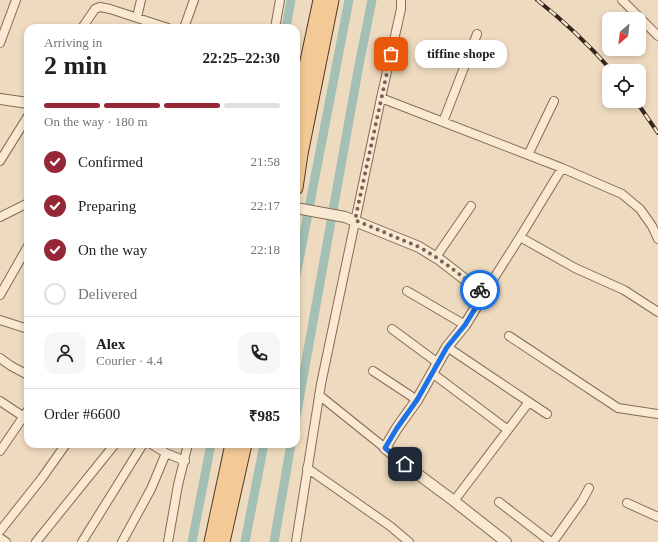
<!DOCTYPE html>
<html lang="en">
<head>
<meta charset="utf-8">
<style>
	:root { --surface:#fff; --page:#f6f6f6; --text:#202124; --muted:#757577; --line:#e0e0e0; --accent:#962736 }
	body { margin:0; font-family:Georgia,serif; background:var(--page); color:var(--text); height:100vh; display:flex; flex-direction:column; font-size:15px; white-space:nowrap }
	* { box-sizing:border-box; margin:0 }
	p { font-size:13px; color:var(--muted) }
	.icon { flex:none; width:22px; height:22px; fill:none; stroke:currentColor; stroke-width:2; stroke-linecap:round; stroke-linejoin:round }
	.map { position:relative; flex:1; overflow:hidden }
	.side { position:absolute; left:24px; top:24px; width:276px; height:424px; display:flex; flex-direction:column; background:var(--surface); border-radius:12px; box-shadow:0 2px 6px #0003 }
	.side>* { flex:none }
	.needle { width:26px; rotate:208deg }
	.buttons { position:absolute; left:602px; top:12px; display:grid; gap:8px }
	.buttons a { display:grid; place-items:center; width:44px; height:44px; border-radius:8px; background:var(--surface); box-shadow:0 2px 6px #0003; font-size:20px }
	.pin { position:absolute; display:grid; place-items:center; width:34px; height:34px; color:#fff; margin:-17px; border-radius:8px; box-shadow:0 2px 6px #0006 }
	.courier { position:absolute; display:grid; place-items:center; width:40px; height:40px; margin:-20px; border:3px solid #1a73e8; border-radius:50%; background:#fff; color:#222; box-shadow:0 1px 5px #0007 }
	.bubble { position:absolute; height:28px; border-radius:12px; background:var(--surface); box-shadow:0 2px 6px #0003; font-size:13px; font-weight:700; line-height:28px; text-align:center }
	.summary em { font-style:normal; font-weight:700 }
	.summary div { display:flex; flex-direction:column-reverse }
	.summary { display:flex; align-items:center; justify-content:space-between; height:68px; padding:0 20px }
	h1 { font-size:26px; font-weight:700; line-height:30px }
	.bar { display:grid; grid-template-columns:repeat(4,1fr); gap:6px 4px; align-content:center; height:48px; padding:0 20px }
	.bar i { height:5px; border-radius:3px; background:var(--line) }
	.bar .selected { background:var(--accent) }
	.bar p { grid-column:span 4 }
	.line { display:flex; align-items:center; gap:10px; padding:0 20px; border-top:1px solid var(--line) }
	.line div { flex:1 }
	.round { display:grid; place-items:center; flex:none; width:42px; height:42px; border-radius:12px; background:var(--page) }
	ol { padding:0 20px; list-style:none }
	li { display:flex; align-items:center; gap:12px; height:44px }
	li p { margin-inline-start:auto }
	li .icon { padding:4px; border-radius:50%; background:var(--accent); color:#fff; stroke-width:4 }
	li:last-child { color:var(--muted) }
	li i { width:22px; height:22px; border:2px solid var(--line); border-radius:50% }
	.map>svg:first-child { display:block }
</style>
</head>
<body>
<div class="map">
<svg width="658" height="542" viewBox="0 0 658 542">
	<rect width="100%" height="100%" fill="#eedabf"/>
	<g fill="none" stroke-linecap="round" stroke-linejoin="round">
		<path stroke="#a2c0b3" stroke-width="9" d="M286,28L291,0
			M296,276L349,0
			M296,417L359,65L372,0
			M192,542L211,444
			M245,542L264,444
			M274,542L291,444"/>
		<g stroke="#866a57" stroke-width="10">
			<path id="minor" d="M622,0L658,36
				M137,17L141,0
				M82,28L95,9L100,7L110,9L168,28
				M184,28L194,0
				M275,28L280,0
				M0,43L16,0
				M381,98L562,168L622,194L640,209L652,226L658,239
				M443,122L477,34
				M528,155L554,101
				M0,161L28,116
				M0,217L28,203
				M520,237L562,168
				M436,257L471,206
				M407,291L465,325
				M484,294L520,237L575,268L624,290L658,312
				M0,295L28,246
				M0,320L28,329
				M392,329L438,363
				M509,336L618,408L658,414
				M447,347L529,402L547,414
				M0,358L11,366L28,375
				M373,371L417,400
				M432,373L508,430
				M319,395L385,448
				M0,401L24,417
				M151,444L166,453L185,461
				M0,451L28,410
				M307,468L390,526L409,542
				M454,501L529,402
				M499,502L551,542
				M627,503L658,517
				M0,531L42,478L66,444
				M0,538L6,542
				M36,542L115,444
				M82,542L143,444
				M122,542L151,489L166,453
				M168,542L178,485L188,444
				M296,542L321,384L381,98L401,9V0
				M553,542L582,501L589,488"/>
		</g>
		<g stroke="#866a57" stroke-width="12">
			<path id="tertiary" d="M0,99L28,103
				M296,208L345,217L419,247L440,260L484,294L465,325L447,347L417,400L397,428L385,448L415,472L454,501L506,542"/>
		</g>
		<g stroke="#54392c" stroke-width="15">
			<path id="primary" d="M296,123L304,75L320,0
				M296,188L301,154L332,0
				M211,542L232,444
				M223,542L245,444"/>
		</g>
		<use href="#minor" stroke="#f9e8d2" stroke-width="8"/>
		<use href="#tertiary" stroke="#f9e8d2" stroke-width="10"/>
		<use href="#primary" stroke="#f3c995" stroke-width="13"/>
		<g stroke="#36251c" stroke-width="4">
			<path id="rail" d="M537,0C564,21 589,45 612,71
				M636,101L658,133"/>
		</g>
		<use href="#rail" stroke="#f5e5ce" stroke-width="2.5" stroke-dasharray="8" stroke-linecap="butt"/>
	</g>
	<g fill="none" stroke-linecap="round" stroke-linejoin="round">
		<path stroke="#766455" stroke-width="4" stroke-dasharray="0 7.2" d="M391,54L355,220L419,247C441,259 460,275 480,290"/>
		<path stroke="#1a73e8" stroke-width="5" d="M405,464L385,448L397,428L417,400L447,347L465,325L484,294L480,290"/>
	</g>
</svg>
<div class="buttons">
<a><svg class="needle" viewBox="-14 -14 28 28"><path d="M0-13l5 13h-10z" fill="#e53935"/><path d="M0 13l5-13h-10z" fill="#757577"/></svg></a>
<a><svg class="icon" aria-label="locate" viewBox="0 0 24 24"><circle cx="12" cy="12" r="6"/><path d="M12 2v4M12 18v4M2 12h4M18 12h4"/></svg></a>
</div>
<div class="pin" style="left:391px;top:54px;background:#ea580c"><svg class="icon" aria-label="bag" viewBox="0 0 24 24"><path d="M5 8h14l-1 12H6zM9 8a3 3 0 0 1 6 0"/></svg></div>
<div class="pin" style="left:405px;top:464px;background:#1f2937"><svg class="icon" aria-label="home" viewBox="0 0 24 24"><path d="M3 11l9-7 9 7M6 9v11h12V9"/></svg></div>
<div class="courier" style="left:480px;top:290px"><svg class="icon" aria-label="bike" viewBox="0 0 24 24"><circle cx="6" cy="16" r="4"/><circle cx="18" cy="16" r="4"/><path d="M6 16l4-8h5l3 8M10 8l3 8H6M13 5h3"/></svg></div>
<div class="bubble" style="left:415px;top:40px;width:92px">tiffine shope</div>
<section class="side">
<div class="summary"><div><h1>2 min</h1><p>Arriving in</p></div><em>22:25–22:30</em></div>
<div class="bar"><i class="selected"></i><i class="selected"></i><i class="selected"></i><i></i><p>On the way · 180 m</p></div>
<ol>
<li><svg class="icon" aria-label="check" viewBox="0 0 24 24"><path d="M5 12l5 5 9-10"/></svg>Confirmed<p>21:58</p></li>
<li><svg class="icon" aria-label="check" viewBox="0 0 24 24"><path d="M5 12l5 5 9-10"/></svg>Preparing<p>22:17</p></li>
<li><svg class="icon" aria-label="check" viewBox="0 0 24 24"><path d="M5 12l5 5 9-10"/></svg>On the way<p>22:18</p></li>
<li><i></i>Delivered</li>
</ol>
<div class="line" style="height:72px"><a class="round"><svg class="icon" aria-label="person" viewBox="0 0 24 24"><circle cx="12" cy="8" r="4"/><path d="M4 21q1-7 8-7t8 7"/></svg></a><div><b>Alex</b><p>Courier · 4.4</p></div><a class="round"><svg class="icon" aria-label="phone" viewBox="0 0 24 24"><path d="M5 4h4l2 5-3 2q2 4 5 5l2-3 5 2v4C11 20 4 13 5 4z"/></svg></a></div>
<div class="line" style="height:52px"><div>Order #6600</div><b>₹985</b></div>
</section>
</div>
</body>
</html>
